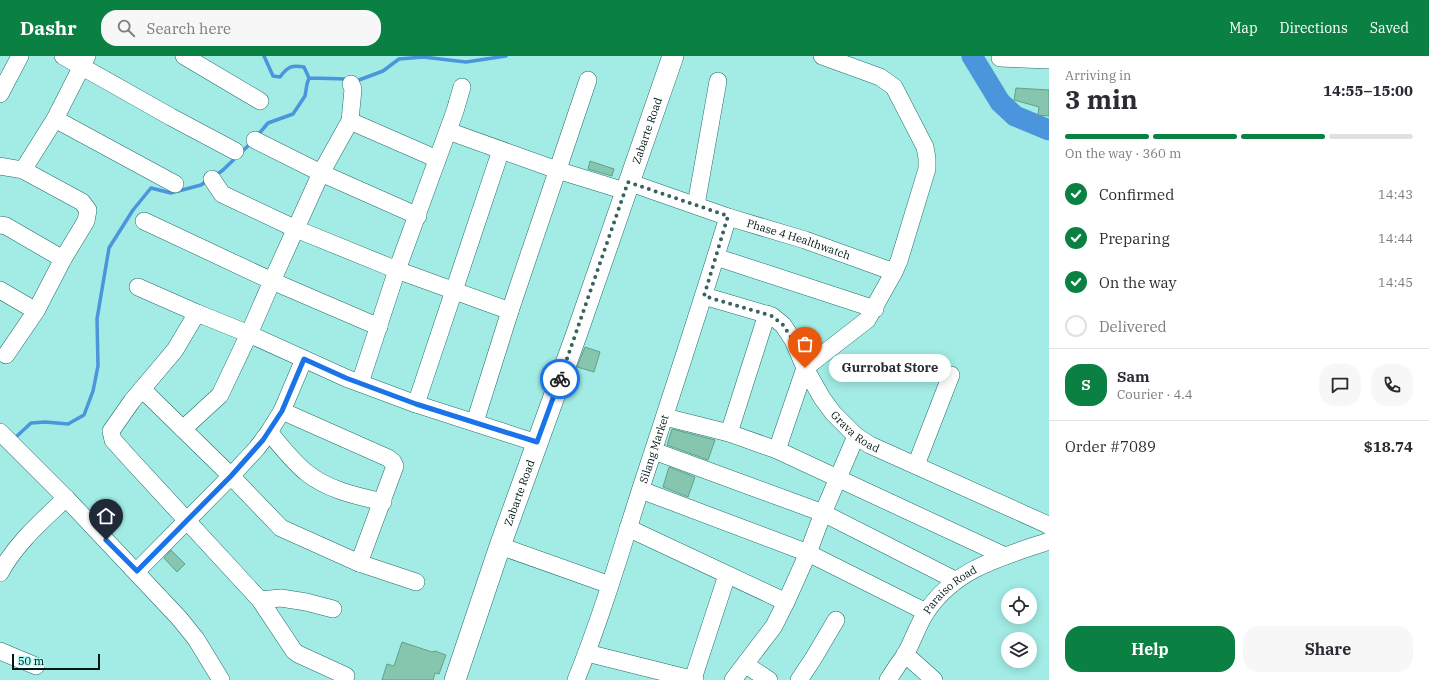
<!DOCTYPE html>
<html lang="en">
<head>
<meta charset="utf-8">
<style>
	:root { --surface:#fff; --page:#f7f7f7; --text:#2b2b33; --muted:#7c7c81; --line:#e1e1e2; --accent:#0b8043 }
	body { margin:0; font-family:"IBM Plex Serif",serif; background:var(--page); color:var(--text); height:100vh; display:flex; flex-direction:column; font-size:15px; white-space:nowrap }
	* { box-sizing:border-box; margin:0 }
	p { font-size:13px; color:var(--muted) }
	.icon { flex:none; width:22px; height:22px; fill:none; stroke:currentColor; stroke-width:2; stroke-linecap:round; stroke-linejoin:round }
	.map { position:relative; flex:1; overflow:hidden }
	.details { display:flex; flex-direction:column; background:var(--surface); width:380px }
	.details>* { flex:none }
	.controls { position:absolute; left:1001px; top:532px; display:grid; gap:8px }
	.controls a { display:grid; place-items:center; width:36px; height:36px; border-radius:50%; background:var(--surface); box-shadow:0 2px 10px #0003; font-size:20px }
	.scale { position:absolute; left:12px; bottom:10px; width:88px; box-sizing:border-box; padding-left:4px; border:2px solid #001614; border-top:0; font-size:11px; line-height:14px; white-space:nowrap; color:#001614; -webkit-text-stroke:3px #aff9f2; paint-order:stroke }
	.pin { position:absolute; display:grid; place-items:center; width:34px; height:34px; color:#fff; margin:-41px -17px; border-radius:50% 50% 50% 0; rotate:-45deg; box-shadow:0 0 4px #0007 }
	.pin .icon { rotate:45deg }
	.courier { position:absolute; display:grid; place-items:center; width:40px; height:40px; margin:-20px; border:3px solid #1a73e8; border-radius:50%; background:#fff; color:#222; box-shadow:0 1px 5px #0007 }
	.bubble { position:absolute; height:28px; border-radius:14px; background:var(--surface); box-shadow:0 2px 10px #0003; font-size:13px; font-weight:700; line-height:28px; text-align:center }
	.headline em { font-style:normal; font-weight:700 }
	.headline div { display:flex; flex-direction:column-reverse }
	.headline { display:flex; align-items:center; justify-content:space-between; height:68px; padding:0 16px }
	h1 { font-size:26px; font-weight:700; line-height:30px }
	.bar { display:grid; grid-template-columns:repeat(4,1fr); gap:6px 4px; align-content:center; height:48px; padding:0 16px }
	.bar i { height:5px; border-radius:3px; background:var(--line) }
	.bar .on { background:var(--accent) }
	.bar p { grid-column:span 4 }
	.line { display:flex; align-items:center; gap:10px; padding:0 16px; border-top:1px solid var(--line) }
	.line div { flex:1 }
	.round { display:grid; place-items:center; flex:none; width:42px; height:42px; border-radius:16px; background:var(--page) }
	ol { padding:0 16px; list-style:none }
	li { display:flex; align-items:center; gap:12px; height:44px }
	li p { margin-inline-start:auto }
	li .icon { padding:4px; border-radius:50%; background:var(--accent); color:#fff; stroke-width:4 }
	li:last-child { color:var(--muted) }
	li i { width:22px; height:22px; border:2px solid var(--line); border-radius:50% }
	.cta { display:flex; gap:8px; margin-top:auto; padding:8px 16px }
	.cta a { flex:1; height:46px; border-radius:16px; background:var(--accent); color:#fff; font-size:16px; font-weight:700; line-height:46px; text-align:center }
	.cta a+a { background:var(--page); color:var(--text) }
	header { display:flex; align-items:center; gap:24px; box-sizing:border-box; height:56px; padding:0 20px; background:var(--accent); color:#fff }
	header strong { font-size:19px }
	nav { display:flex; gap:22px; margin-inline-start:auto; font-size:14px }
	.search { width:280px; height:36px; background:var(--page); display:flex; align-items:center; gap:10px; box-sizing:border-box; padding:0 14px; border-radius:16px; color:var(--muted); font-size:15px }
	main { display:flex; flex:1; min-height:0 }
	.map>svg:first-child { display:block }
</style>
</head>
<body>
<header>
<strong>Dashr</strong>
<div class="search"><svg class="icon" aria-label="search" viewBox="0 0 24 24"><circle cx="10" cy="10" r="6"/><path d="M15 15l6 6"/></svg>Search here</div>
<nav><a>Map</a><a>Directions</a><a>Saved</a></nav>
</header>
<main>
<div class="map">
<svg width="1049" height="624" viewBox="0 0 1049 624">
	<rect width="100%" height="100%" fill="#a2ece5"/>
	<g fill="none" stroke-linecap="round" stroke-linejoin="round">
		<path stroke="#4a95dc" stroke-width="3.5" d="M309,22L348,23
			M354,24H359L383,15L399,3L423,1L466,6L506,0
			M257,80L268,67L293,58L305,40L307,28L309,22L304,11C292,9 288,10 280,21L273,20L264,0
			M215,120L223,114L252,86
			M17,380L31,367L45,366L68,368L84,359L93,335L98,310L97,263L109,192L133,154L151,132L171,137L201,129L208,124"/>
		<path stroke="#4a95dc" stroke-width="21" d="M972,0L1000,46L1015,60L1049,74"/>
	</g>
	<path fill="#86c5ae" stroke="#62a08a" d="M1016,32L1049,34V60L1038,59L1039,51L1014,44Z
		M590,105L614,113L612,120L588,113Z
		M585,291L600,296L594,316L577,311Z
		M672,373L715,384L708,404L667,389Z
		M669,411L695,421L688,441L663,431Z
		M171,494L185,508L177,516L164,502Z
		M402,586L432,596L435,595L446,599L439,618L435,617L433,624H382L387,608L394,610Z"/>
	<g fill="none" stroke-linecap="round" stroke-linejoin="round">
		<g stroke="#206d68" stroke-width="18">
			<g id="minor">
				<path d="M63,0L171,61L235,95"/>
				<path d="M184,0L260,45"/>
				<path d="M1000,2L1049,4"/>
				<path d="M0,38L20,0"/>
				<path d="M55,63L175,128"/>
				<path d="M350,65L437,103"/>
				<path d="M448,75L557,114L625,135"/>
				<path d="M255,84L321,117L418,160"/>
				<path d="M0,110L23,114L82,146L88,154L86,165L63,203L36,255L6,299"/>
				<path d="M23,114L55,63L87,0"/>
				<path d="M212,123L222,138L296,173L397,214L510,255"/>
				<path id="s1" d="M628,126L728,161L805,184L894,216L899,205L927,113V102L925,91L894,31L880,21L822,0"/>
				<path d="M696,149L718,25"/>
				<path d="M144,165L272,225L379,271"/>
				<path d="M0,169L6,170L63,203"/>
				<path d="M716,201L875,253"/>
				<path d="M138,231L197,257L249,278L346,322L416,348L537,387"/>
				<path d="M0,234L36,255"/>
				<path id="s2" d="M704,240L772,260L783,269L793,284L805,312L822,342L833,357L856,380L870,389L1046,468L1049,470"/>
				<path d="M197,257L175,294L132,345L111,375L113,384L131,404L260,544L294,595L298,598L346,620"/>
				<path d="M360,327L397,214L455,55L462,31"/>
				<path d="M142,333L231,420L281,472L359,507L416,526"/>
				<path d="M416,348L501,94"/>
				<path d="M282,355L388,402L393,406L395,410L359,507"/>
				<path d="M665,361L729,377L777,394L1005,500"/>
				<path d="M475,366L510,255L588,24"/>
				<path d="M183,373L220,339L249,278L272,225L321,117L350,65L353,33L351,28"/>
				<path d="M0,376L66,442L179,562L196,583L221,624"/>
				<path d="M269,376C281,390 293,406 307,417C328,434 357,440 383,446"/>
				<path d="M729,377L767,258"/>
				<path d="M777,394L805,312L867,264L894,216"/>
				<path d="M654,395L823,457L955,524"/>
				<path d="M916,409L951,319"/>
				<path d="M641,434L808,497L926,556"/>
				<path d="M628,472L786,546"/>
				<path d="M500,490L610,529"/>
				<path d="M137,515L231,420L257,392L269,376L282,355L304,303"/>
				<path d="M0,517C16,487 42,465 66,442"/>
				<path d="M260,544L281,542L306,546L333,553"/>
				<path d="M0,595L36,610"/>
				<path d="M587,597L695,624"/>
				<path d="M905,598L934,624"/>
				<path d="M746,609L769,624"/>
				<path d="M693,623L727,519"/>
				<path id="s3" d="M576,624C601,562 620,498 640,435C670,344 700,252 728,161"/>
				<path d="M733,624L774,570L786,546L808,497L823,457L856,380"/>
				<path d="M799,624L813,603L836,564"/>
				<path id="s4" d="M888,624C893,616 899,607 905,599C913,585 918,568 927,555C956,512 1002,501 1049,485"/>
			</g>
		</g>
		<g stroke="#206d68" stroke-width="22">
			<g id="major">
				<path id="s5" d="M455,624L500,490L577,277L673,0"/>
			</g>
		</g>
		<use href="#minor" stroke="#fff" stroke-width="17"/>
		<use href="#major" stroke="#fff" stroke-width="21"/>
	</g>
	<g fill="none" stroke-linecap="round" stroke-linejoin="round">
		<path stroke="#39615d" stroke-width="4" stroke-dasharray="0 7.2" d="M560,323L628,126L728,160L704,240L772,260L783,269L793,284L805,312"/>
		<path stroke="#1a73e8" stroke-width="5" d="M106,484L137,515L231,420L263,384L282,355L304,303L346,322L416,348L537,386L560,323"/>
	</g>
	<g text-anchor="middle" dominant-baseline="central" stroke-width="3" stroke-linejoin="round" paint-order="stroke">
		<g font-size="11" fill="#001614" stroke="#aff9f2">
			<text stroke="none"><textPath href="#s5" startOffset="582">Zabarte Road</textPath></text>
			<text stroke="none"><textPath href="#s1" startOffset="180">Phase 4 Healthwatch</textPath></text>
			<text stroke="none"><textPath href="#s2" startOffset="216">Grava Road</textPath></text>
			<text stroke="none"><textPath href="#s3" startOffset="244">Silang Market</textPath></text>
			<text stroke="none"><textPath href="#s5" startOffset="198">Zabarte Road</textPath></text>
			<text stroke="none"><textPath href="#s4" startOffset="111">Paraiso Road</textPath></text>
		</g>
	</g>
</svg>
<div class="controls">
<a><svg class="icon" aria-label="locate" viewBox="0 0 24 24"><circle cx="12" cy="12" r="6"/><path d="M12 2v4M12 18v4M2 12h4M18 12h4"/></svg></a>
<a><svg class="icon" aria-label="layers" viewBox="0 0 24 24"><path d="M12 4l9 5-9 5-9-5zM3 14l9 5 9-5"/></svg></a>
</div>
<div class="scale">50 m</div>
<div class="pin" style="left:805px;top:312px;background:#ea580c"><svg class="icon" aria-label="bag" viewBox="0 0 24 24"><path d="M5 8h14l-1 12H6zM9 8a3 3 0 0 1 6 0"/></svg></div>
<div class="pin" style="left:106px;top:484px;background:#1f2937"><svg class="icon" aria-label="home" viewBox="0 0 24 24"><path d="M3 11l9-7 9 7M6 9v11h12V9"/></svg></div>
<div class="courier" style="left:560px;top:323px"><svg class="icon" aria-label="bike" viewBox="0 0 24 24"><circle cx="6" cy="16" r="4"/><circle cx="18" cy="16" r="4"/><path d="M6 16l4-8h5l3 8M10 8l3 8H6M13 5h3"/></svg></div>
<div class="bubble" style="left:829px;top:298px;width:122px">Gurrobat Store</div>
</div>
<section class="details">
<div class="headline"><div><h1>3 min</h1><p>Arriving in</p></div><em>14:55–15:00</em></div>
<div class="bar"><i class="on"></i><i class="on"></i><i class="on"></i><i></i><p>On the way · 360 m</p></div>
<ol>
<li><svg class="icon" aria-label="check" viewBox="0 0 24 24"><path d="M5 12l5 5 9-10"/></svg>Confirmed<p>14:43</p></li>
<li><svg class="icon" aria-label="check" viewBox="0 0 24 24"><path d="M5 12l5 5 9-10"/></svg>Preparing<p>14:44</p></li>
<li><svg class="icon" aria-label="check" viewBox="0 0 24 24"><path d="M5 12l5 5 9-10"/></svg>On the way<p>14:45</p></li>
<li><i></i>Delivered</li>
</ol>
<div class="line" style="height:72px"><b class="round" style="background:var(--accent);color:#fff">S</b><div><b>Sam</b><p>Courier · 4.4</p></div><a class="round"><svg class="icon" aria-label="chat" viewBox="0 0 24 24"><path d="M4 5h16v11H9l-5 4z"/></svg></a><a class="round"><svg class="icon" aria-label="phone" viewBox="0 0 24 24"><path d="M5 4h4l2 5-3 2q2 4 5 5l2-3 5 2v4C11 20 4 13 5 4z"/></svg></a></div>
<div class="line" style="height:52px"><div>Order #7089</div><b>$18.74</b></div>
<div class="cta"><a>Help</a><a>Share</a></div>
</section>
</main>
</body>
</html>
